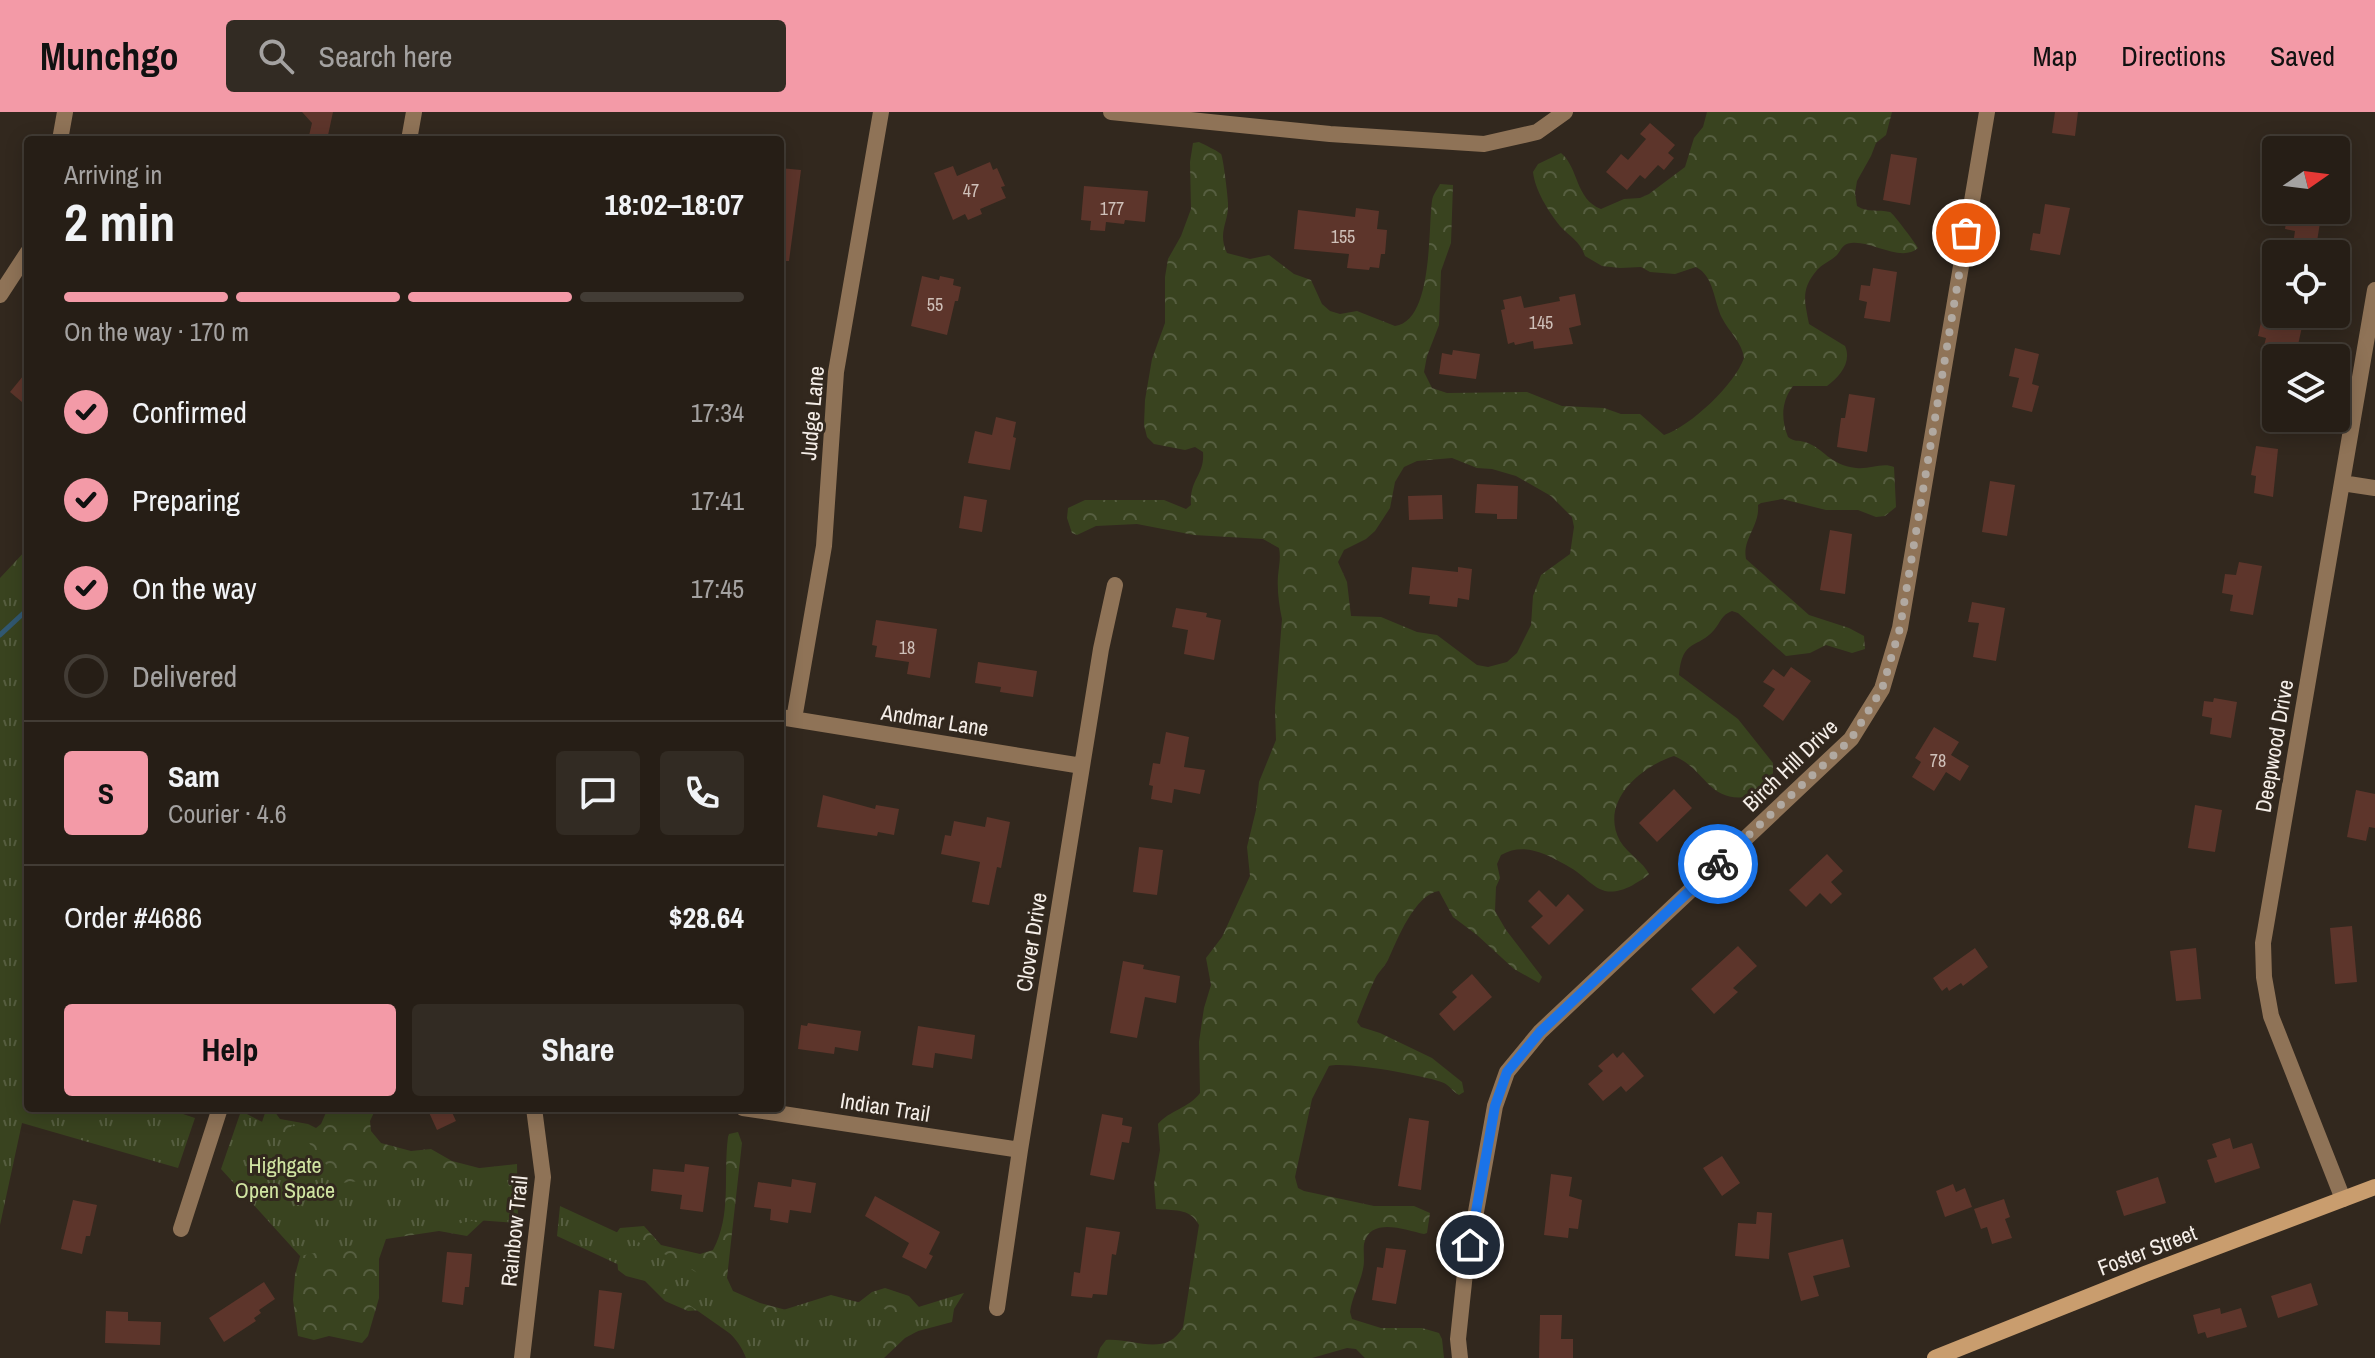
<!DOCTYPE html>
<html lang="en">
<head>
<meta charset="utf-8">
<style>
	:root { --surface:#261e16; --page:#322b23; --text:#f1f3f6; --muted:#a4a2a1; --line:#423c35; --accent:#f39aa7 }
	body { margin:0; font-family:"Archivo Narrow",sans-serif; background:var(--page); color:var(--text); height:100vh; display:flex; flex-direction:column; font-size:30px; white-space:nowrap }
	* { box-sizing:border-box; margin:0 }
	p { font-size:26px; color:var(--muted) }
	.icon { flex:none; width:44px; height:44px; fill:none; stroke:currentColor; stroke-width:2; stroke-linecap:round; stroke-linejoin:round }
	.map { position:relative; flex:1; overflow:hidden }
	.details { position:absolute; left:24px; top:24px; width:760px; height:976px; display:flex; flex-direction:column; background:var(--surface); border-radius:8px; box-shadow:0 4px 20px #0003,0 0 0 2px var(--line) }
	.details>* { flex:none }
	.needle { width:52px; rotate:76deg }
	.tools { position:absolute; left:2262px; top:24px; display:grid; gap:16px }
	.tools a { display:grid; place-items:center; width:88px; height:88px; border-radius:8px; background:var(--surface); box-shadow:0 4px 20px #0003,0 0 0 2px var(--line); font-size:40px }
	.pin { position:absolute; display:grid; place-items:center; width:68px; height:68px; color:#fff; margin:-34px; border:4px solid #fff; border-radius:50%; box-shadow:0 2px 8px #0007 }
	.courier { position:absolute; display:grid; place-items:center; width:80px; height:80px; margin:-40px; border:6px solid #1a73e8; border-radius:50%; background:#fff; color:#222; box-shadow:0 2px 10px #0007 }
	.summary em { font-style:normal; font-weight:700 }
	.summary div { display:flex; flex-direction:column-reverse }
	.summary { display:flex; align-items:center; justify-content:space-between; height:136px; padding:0 40px }
	h1 { font-size:52px; font-weight:700; line-height:60px }
	.bar { display:grid; grid-template-columns:repeat(4,1fr); gap:12px 8px; align-content:center; height:96px; padding:0 40px }
	.bar i { height:10px; border-radius:6px; background:var(--line) }
	.bar .on { background:var(--accent) }
	.bar p { grid-column:span 4 }
	.line { display:flex; align-items:center; gap:20px; padding:0 40px; border-top:2px solid var(--line) }
	.line div { flex:1 }
	.round { display:grid; place-items:center; flex:none; width:84px; height:84px; border-radius:8px; background:var(--page) }
	ol { padding:0 40px; list-style:none }
	li { display:flex; align-items:center; gap:24px; height:88px }
	li p { margin-inline-start:auto }
	li .icon { padding:8px; border-radius:50%; background:var(--accent); color:#111; stroke-width:4 }
	li:last-child { color:var(--muted) }
	li i { width:44px; height:44px; border:4px solid var(--line); border-radius:50% }
	.action { display:flex; gap:16px; margin-top:auto; padding:16px 40px }
	.action a { flex:1; height:92px; border-radius:8px; background:var(--accent); color:#111; font-size:32px; font-weight:700; line-height:92px; text-align:center }
	.action a+a { background:var(--page); color:var(--text) }
	header { display:flex; align-items:center; gap:48px; box-sizing:border-box; height:112px; padding:0 40px; background:var(--accent); color:#111 }
	header strong { font-size:38px }
	nav { display:flex; gap:44px; margin-inline-start:auto; font-size:28px }
	.search { width:560px; height:72px; background:var(--page); display:flex; align-items:center; gap:20px; box-sizing:border-box; padding:0 28px; border-radius:8px; color:var(--muted); font-size:30px }
	.map>svg:first-child { display:block }
</style>
</head>
<body>
<header>
<strong>Munchgo</strong>
<div class="search"><svg class="icon" aria-label="search" viewBox="0 0 24 24"><circle cx="10" cy="10" r="6"/><path d="M15 15l6 6"/></svg>Search here</div>
<nav><a>Map</a><a>Directions</a><a>Saved</a></nav>
</header>
<div class="map">
<svg width="2375" height="1246" viewBox="0 0 2375 1246">
	<defs>
		<pattern id="forest-crowns" width="20" height="18" patternUnits="userSpaceOnUse" patternTransform="scale(2)"><rect width="20" height="18" fill="#39431f"/><path d="M2 6a3 3 0 1 1 6 0M12 15a3 3 0 1 1 6 0" fill="none" stroke="#565e40"/></pattern>
		<pattern id="park-tufts" width="24" height="20" patternUnits="userSpaceOnUse" patternTransform="scale(2)"><rect width="24" height="20" fill="#39431f"/><path d="M3 7l-1-3M5 7V3M7 7l1-3M15 17l-1-3M17 17v-4M19 17l1-3" fill="none" stroke="#565e40"/></pattern>
	</defs>
	<rect width="100%" height="100%" fill="#32281e"/>
	<path fill="url(#forest-crowns)" fill-rule="evenodd" d="M1707,0H1892L1886,23L1876,31L1871,44L1857,69L1855,81L1857,94C1868,101 1878,97 1890,100C1893,101 1916,132 1918,136C1901,151 1871,128 1851,131C1842,132 1842,137 1837,143C1831,149 1822,152 1817,158C1800,178 1805,190 1809,212L1845,234C1852,250 1840,265 1827,274H1793C1781,290 1781,307 1788,325C1794,330 1798,328 1805,330C1824,336 1829,353 1856,356C1869,358 1882,350 1894,355L1896,395L1885,404L1876,405L1858,398H1826L1782,387L1761,391L1758,393C1760,414 1742,427 1746,447L1809,503L1849,516L1864,524L1865,537L1852,541L1826,533L1810,541L1786,544L1738,501L1732,499C1721,503 1721,510 1714,518C1698,537 1682,526 1679,563L1738,607L1773,651V661L1761,682C1707,697 1710,659 1674,644C1640,655 1599,690 1620,729C1628,742 1643,750 1649,762C1644,767 1639,769 1633,773C1598,791 1594,768 1566,753C1545,741 1523,730 1501,743L1497,752L1500,766L1496,775L1495,799L1506,818L1542,865L1539,871L1514,857L1477,823L1453,805L1439,779C1415,782 1397,828 1388,848C1384,856 1377,861 1374,869C1368,882 1362,897 1357,910L1361,915L1380,921L1432,946L1462,970L1464,980L1459,983C1453,980 1450,974 1444,971C1428,964 1345,949 1329,954L1312,987L1295,1065L1298,1076L1304,1079L1374,1094H1414L1430,1101L1427,1121L1424,1122C1406,1118 1370,1104 1364,1132C1363,1140 1365,1149 1363,1157C1360,1172 1352,1185 1350,1200L1352,1207L1381,1216H1422L1439,1221L1442,1227L1444,1246H1365L1356,1237L1347,1236L1312,1246H1097L1100,1236L1106,1228C1134,1226 1166,1246 1183,1215L1199,1113C1190,1095 1172,1099 1156,1097L1154,1072L1160,1038L1158,1012C1170,998 1189,996 1200,981L1199,930L1204,896L1211,873L1206,846L1222,825L1250,764L1247,735L1256,698L1259,670L1276,628L1275,596L1282,507C1279,493 1277,478 1278,464C1279,453 1281,446 1279,436L1263,427L1194,423L1137,412L1096,414L1077,423L1072,421L1067,406L1068,396L1085,388H1164L1186,397L1191,393C1189,367 1205,363 1203,340L1195,335L1185,338L1154,332L1147,325L1144,313L1145,288L1152,247L1165,211V165L1168,147L1181,124L1191,97L1190,50L1193,31L1199,30C1205,33 1216,38 1221,42C1223,44 1228,85 1228,91C1229,111 1217,119 1227,141L1250,147L1269,143L1294,162L1311,168L1322,192L1330,199L1340,202L1357,199L1395,214C1433,209 1428,118 1432,89C1433,82 1437,78 1440,72L1453,73L1451,131L1441,159L1439,213L1427,244L1424,260L1432,276L1447,281L1527,280L1562,294L1604,296L1621,302H1640L1664,323C1691,314 1735,272 1744,246C1742,230 1729,220 1722,206C1714,190 1714,164 1696,155L1675,162L1650,160L1641,155L1620,156L1602,154L1585,144C1580,129 1570,125 1560,114C1548,99 1535,78 1533,60L1538,52L1561,41C1579,56 1575,87 1601,97L1624,87L1640,86L1649,82L1685,55L1694,26L1703,15ZM1452,346L1477,356L1492,357L1516,364L1551,384L1572,405L1574,415L1570,442L1541,463L1533,484L1531,513L1517,541L1507,550L1488,555L1477,553L1437,523L1417,520L1381,505L1351,504L1347,470L1338,450L1344,438L1366,427L1375,419L1390,396L1395,370L1404,355L1417,349Z
		M272,996L280,1007L308,1012L316,1016L321,1012L328,996H376L370,1009L371,1019L381,1031L411,1039L431,1037L452,1049L479,1056L484,1108L467,1124L439,1119L386,1127L379,1147V1186L368,1224L362,1231L329,1224L314,1228L298,1224L293,1188L295,1163L304,1130L262,1010L266,998Z
		M738,1020L742,1031L727,1166L733,1179L760,1191L801,1202L859,1190L872,1180L885,1176L909,1184L919,1195L918,1219L905,1226L884,1246H746C739,1225 719,1211 701,1198L688,1199L665,1189L645,1169L626,1164L618,1158L615,1123L620,1116L644,1114L661,1133L700,1142L713,1138C732,1103 723,1063 728,1025L729,1022Z"/>
	<path fill="url(#park-tufts)" d="M28,436V996H165L195,1006L178,1056L22,1011L0,1113V466Z
		M241,999L284,1021L294,1012L341,1071L517,1052L518,1111L476,1108L300,1144L221,1057Z
		M560,1094L677,1148L764,1204L831,1183L899,1201L964,1181L954,1197L952,1210L888,1227L854,1246H751L752,1237L658,1171L557,1124Z"/>
	<g fill="none" stroke-linecap="round" stroke-linejoin="round">
		<path stroke="#315871" stroke-width="5" d="M0,523L28,497"/>
	</g>
	<path fill="#5d352b" d="M302,0H333L327,28H308L312,11Z
		M2055,0H2078L2075,24L2052,21Z
		M1650,11L1675,33L1668,41L1674,46L1664,58L1658,53L1645,67L1640,63L1627,78L1606,60L1621,42L1628,48L1646,27L1640,22Z
		M1891,42L1917,46L1910,93L1883,88Z
		M990,50L993,58L997,56L1005,74L1001,75L1006,86L980,97L982,102L968,108L965,102L953,108L934,61L953,54L957,64Z
		M780,56L801,58L789,149H780Z
		M1084,74L1148,79L1145,110L1125,108L1124,112L1106,110L1105,119L1090,118L1091,109L1081,108Z
		M2045,92L2070,96L2060,143L2030,138L2033,121L2040,122Z
		M1356,96L1379,99L1377,117L1387,118L1385,142H1381L1379,156L1370,155L1369,158L1347,156L1349,142L1294,137L1298,98L1355,105Z
		M2288,98H2322L2315,142L2292,139L2295,119L2285,117Z
		M1873,156L1897,160L1890,210L1864,206L1867,190L1859,188L1861,173L1870,174Z
		M922,164L939,168L940,164L954,167L953,173L961,175L958,189H955L947,223L911,214Z
		M1575,182L1581,213L1569,216L1573,232L1534,237L1533,229L1515,233L1514,230L1508,232L1501,198L1505,197L1503,188L1521,184L1524,196L1560,189L1559,185Z
		M2263,201L2303,210L2298,233L2289,231L2285,246H2276V254L2260,250L2266,226L2258,224Z
		M2015,236L2039,242L2032,272L2039,274L2032,300L2012,295L2019,266L2009,264Z
		M1453,238L1480,242L1476,267L1439,262L1442,241L1452,243Z
		M28,258V295L10,280Z
		M1849,282L1875,286L1867,340L1837,335L1841,306H1845Z
		M996,305L1016,310L1013,325L1016,326L1010,358L968,351L975,319L992,323Z
		M2256,334L2278,337L2273,385L2254,381L2256,364L2251,363Z
		M1990,369L2015,373L2007,424L1982,420Z
		M1477,372L1518,374L1517,407H1497V402L1475,401Z
		M1442,383L1443,407L1409,408L1408,384Z
		M964,384L987,388L982,420L959,416Z
		M1830,418L1852,422L1845,482L1820,478Z
		M2239,450L2262,454L2253,503L2230,499L2233,483L2222,481L2225,462L2236,463Z
		M1412,455L1458,460V455L1472,457L1469,488L1458,486L1457,495L1429,492L1430,484L1409,482Z
		M1972,490L2005,496L1996,549L1973,545L1979,511L1968,510Z
		M1176,496L1207,501L1206,505L1221,508L1214,548L1184,542L1188,518L1172,515Z
		M876,508L937,517L930,566L907,562L909,550L875,545L877,534L872,533Z
		M978,550L1037,559L1033,585L1000,580L1001,575L975,571Z
		M1791,555L1811,569L1783,609L1763,594L1775,577L1763,570L1773,557L1784,565Z
		M2214,586L2237,590L2231,626L2210,622L2212,606L2202,604L2204,589L2213,590Z
		M1934,615L1959,630L1951,643L1969,654L1960,669L1946,660L1934,679L1912,665L1921,650L1915,646Z
		M1166,620L1189,625L1184,655L1205,658L1200,682L1174,677L1172,691L1151,687L1153,674L1149,673L1153,651L1160,652Z
		M1674,677L1692,696L1657,730L1639,711Z
		M2356,678L2375,682V716L2369,715L2366,729L2347,725Z
		M823,683L875,697L876,693L899,697L894,723L878,720L877,724L817,715Z
		M2195,693L2222,698L2215,740L2188,736Z
		M987,705L1010,710L1001,756L997,755L989,793L972,790L980,750L941,742L945,723L951,724L954,709L985,715Z
		M1139,735L1163,738L1157,783L1133,780Z
		M1827,742L1843,759L1831,770L1842,782L1831,792L1820,781L1806,795L1789,778Z
		M1539,778L1556,795L1568,782L1584,798L1549,833L1531,815L1543,804L1528,789Z
		M2352,814L2357,870L2335,872L2330,816Z
		M1738,834L1757,854L1733,876L1738,880L1714,902L1691,877Z
		M1975,836L1988,855L1963,874L1961,871L1949,879L1947,875L1942,879L1933,866Z
		M2196,836L2201,887L2176,889L2170,839Z
		M1123,849L1144,853L1143,857L1180,864L1176,891L1145,885L1137,926L1110,921Z
		M1472,862L1492,885L1454,919L1439,902L1457,885L1452,880Z
		M808,911L861,919L858,939L835,935L834,942L798,937L801,913L807,914Z
		M918,914L975,923L972,947L935,941L933,956L912,953Z
		M1623,940L1644,964L1626,980L1621,974L1603,989L1588,972L1603,959L1598,954L1613,941L1617,946Z
		M427,996H450L456,1009L437,1018Z
		M1102,1002L1123,1006L1122,1013L1132,1015L1129,1031L1122,1030L1114,1068L1090,1063Z
		M1409,1006L1429,1009L1421,1078L1398,1074Z
		M2230,1026L2233,1037L2252,1031L2260,1056L2215,1071L2207,1048L2217,1045L2212,1032Z
		M1722,1044L1740,1071L1722,1084L1703,1056Z
		M685,1052L709,1055L703,1100L680,1097L682,1083L651,1079L653,1057L684,1060Z
		M1551,1062L1572,1065L1569,1084L1582,1088L1578,1117L1569,1116L1568,1126L1544,1123Z
		M2158,1065L2166,1091L2124,1104L2116,1079Z
		M792,1067L816,1071L811,1101L790,1098L788,1111L770,1108L771,1097L754,1095L758,1070L791,1075Z
		M1953,1072L1956,1080L1965,1076L1972,1095L1945,1105L1936,1079Z
		M875,1084L940,1120L929,1142L933,1144L926,1157L902,1145L909,1131L865,1104Z
		M2004,1087L2010,1105L2005,1107L2012,1126L1992,1132L1987,1115L1981,1117L1974,1097Z
		M73,1088L97,1093L90,1124H86L82,1142L61,1137Z
		M1757,1100L1772,1101L1769,1147L1735,1144L1738,1111L1756,1112Z
		M1086,1115L1120,1120L1116,1143L1112,1142L1107,1183L1093,1182L1092,1186L1071,1184L1074,1160L1080,1161Z
		M1843,1127L1850,1155L1813,1164L1819,1184L1801,1189L1788,1141Z
		M1386,1136L1406,1138L1396,1192L1372,1188L1377,1155L1383,1156Z
		M447,1140L472,1142L469,1175H465L463,1193L442,1190Z
		M264,1170L275,1187L259,1198L261,1201L254,1206L256,1209L224,1230L209,1206Z
		M2311,1171L2318,1193L2278,1206L2271,1184Z
		M599,1178L622,1181L614,1237L594,1234Z
		M2220,1196L2221,1202L2241,1196L2247,1215L2207,1226L2205,1220L2198,1222L2193,1203Z
		M106,1199L128,1200V1209L161,1210L160,1233L105,1231Z
		M1540,1203H1562L1561,1227H1573V1246H1539Z"/>
	<g fill="none" stroke-linecap="round" stroke-linejoin="round">
		<path stroke="#8f7357" stroke-width="16" d="M1111,0L1330,22L1484,32L1537,20L1565,0
			M60,28L65,0
			M409,28L414,0
			M0,183L28,140
			M2342,371L2375,376
			M780,605L1082,654
			M794,607L824,434L836,260L881,0
			M743,996L1020,1038
			M2343,1087L2271,904L2264,865L2263,831L2375,178
			M181,1117L220,996
			M997,1196L1020,1038L1101,537L1115,473
			M522,1246L543,1065L534,996
			M1460,1246L1458,1227L1465,1161L1495,994L1507,960L1540,920L1851,627L1882,577L1900,516L1987,0"/>
		<path stroke="#c99d6e" stroke-width="16" d="M1935,1246L2145,1162L2375,1075"/>
	</g>
	<g fill="none" stroke-linecap="round" stroke-linejoin="round">
		<path stroke="#b1a9a1" stroke-width="8" stroke-dasharray="0 14.4" d="M1718,752L1851,627L1882,577L1900,516L1966,121"/>
		<path stroke="#1a73e8" stroke-width="10" d="M1470,1133L1495,994L1507,960L1540,920L1718,752"/>
	</g>
	<g text-anchor="middle" dominant-baseline="central" stroke-width="6" stroke-linejoin="round" paint-order="stroke">
		<g font-size="18" fill="#cfc0b9">
			<text x="971" y="78">47</text>
			<text x="1112" y="96">177</text>
			<text x="1343" y="124">155</text>
			<text x="935" y="192">55</text>
			<text x="1541" y="210">145</text>
			<text x="907" y="535">18</text>
			<text x="1938" y="648">78</text>
		</g>
		<g font-size="22" fill="#f5eee8" stroke="#32281e">
			<text transform="translate(812 301) rotate(-85)">Judge Lane</text>
			<text transform="translate(935 608) rotate(9)">Andmar Lane</text>
			<text transform="translate(2274 634) rotate(-80)">Deepwood Drive</text>
			<text transform="translate(1790 653) rotate(-44)">Birch Hill Drive</text>
			<text transform="translate(1031 830) rotate(-81)">Clover Drive</text>
			<text transform="translate(885 995) rotate(9)">Indian Trail</text>
			<text transform="translate(514 1119) rotate(-84)">Rainbow Trail</text>
			<text transform="translate(2147 1138) rotate(-21)">Foster Street</text>
		</g>
		<g font-size="22" fill="#d0e4a1" stroke="#32281e">
			<text x="285" y="1053">Highgate<tspan x="285" dy="25">Open Space</tspan></text>
		</g>
	</g>
</svg>
<div class="tools">
<a><svg class="needle" viewBox="-14 -14 28 28"><path d="M0-13l5 13h-10z" fill="#e53935"/><path d="M0 13l5-13h-10z" fill="#a4a2a1"/></svg></a>
<a><svg class="icon" aria-label="locate" viewBox="0 0 24 24"><circle cx="12" cy="12" r="6"/><path d="M12 2v4M12 18v4M2 12h4M18 12h4"/></svg></a>
<a><svg class="icon" aria-label="layers" viewBox="0 0 24 24"><path d="M12 4l9 5-9 5-9-5zM3 14l9 5 9-5"/></svg></a>
</div>
<div class="pin" style="left:1966px;top:121px;background:#ea580c"><svg class="icon" aria-label="bag" viewBox="0 0 24 24"><path d="M5 8h14l-1 12H6zM9 8a3 3 0 0 1 6 0"/></svg></div>
<div class="pin" style="left:1470px;top:1133px;background:#1f2937"><svg class="icon" aria-label="home" viewBox="0 0 24 24"><path d="M3 11l9-7 9 7M6 9v11h12V9"/></svg></div>
<div class="courier" style="left:1718px;top:752px"><svg class="icon" aria-label="bike" viewBox="0 0 24 24"><circle cx="6" cy="16" r="4"/><circle cx="18" cy="16" r="4"/><path d="M6 16l4-8h5l3 8M10 8l3 8H6M13 5h3"/></svg></div>
<section class="details">
<div class="summary"><div><h1>2 min</h1><p>Arriving in</p></div><em>18:02–18:07</em></div>
<div class="bar"><i class="on"></i><i class="on"></i><i class="on"></i><i></i><p>On the way · 170 m</p></div>
<ol>
<li><svg class="icon" aria-label="check" viewBox="0 0 24 24"><path d="M5 12l5 5 9-10"/></svg>Confirmed<p>17:34</p></li>
<li><svg class="icon" aria-label="check" viewBox="0 0 24 24"><path d="M5 12l5 5 9-10"/></svg>Preparing<p>17:41</p></li>
<li><svg class="icon" aria-label="check" viewBox="0 0 24 24"><path d="M5 12l5 5 9-10"/></svg>On the way<p>17:45</p></li>
<li><i></i>Delivered</li>
</ol>
<div class="line" style="height:144px"><b class="round" style="background:var(--accent);color:#111">S</b><div><b>Sam</b><p>Courier · 4.6</p></div><a class="round"><svg class="icon" aria-label="chat" viewBox="0 0 24 24"><path d="M4 5h16v11H9l-5 4z"/></svg></a><a class="round"><svg class="icon" aria-label="phone" viewBox="0 0 24 24"><path d="M5 4h4l2 5-3 2q2 4 5 5l2-3 5 2v4C11 20 4 13 5 4z"/></svg></a></div>
<div class="line" style="height:104px"><div>Order #4686</div><b>$28.64</b></div>
<div class="action"><a>Help</a><a>Share</a></div>
</section>
</div>
</body>
</html>
